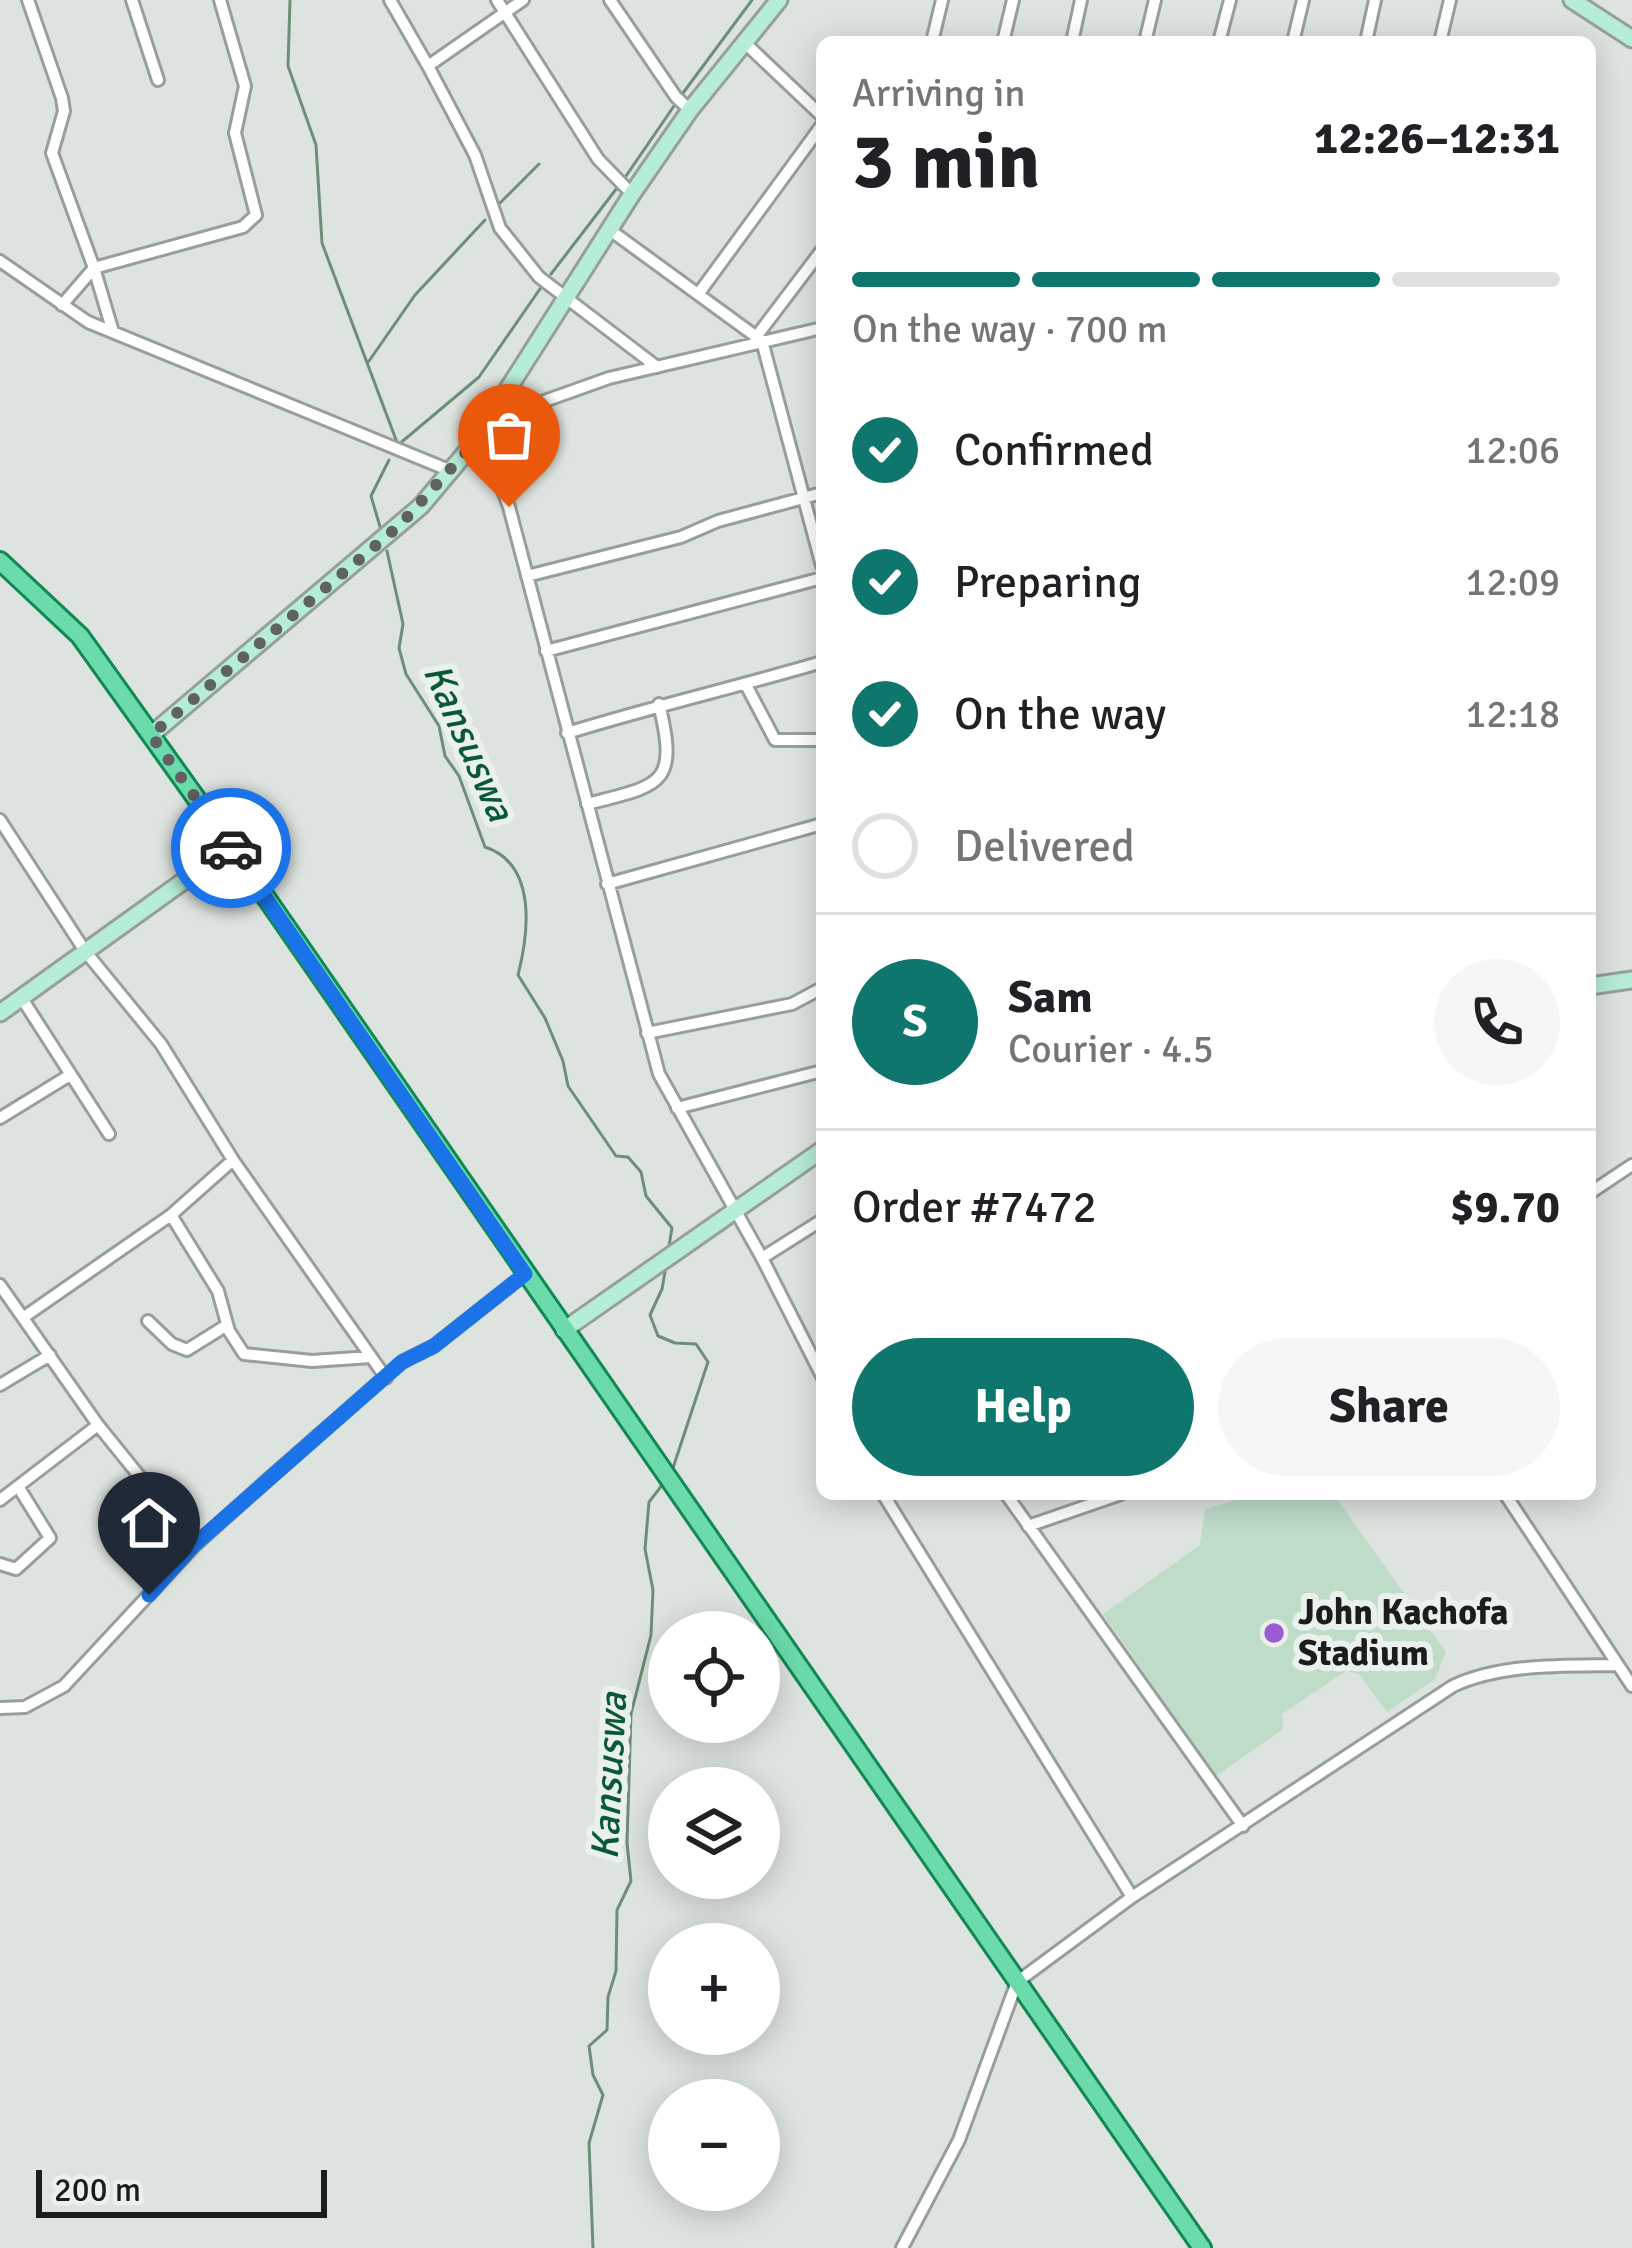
<!DOCTYPE html>
<html lang="en">
<head>
<meta charset="utf-8">
<style>
	:root { --surface:#fff; --page:#f6f6f6; --text:#202124; --muted:#757577; --line:#e0e0e0; --accent:#0f766e }
	body { margin:0; font-family:Signika,sans-serif; background:var(--page); color:var(--text); height:100vh; display:flex; flex-direction:column; font-size:45px; white-space:nowrap }
	* { box-sizing:border-box; margin:0 }
	p { font-size:39px; color:var(--muted) }
	.icon { flex:none; width:66px; height:66px; fill:none; stroke:currentColor; stroke-width:2; stroke-linecap:round; stroke-linejoin:round }
	.map { position:relative; flex:1; overflow:hidden }
	.sheet { position:absolute; left:816px; top:36px; width:780px; height:1464px; display:flex; flex-direction:column; background:var(--surface); border-radius:18px; box-shadow:0 6px 30px #0003 }
	.sheet>* { flex:none }
	.fabs { position:absolute; left:648px; top:1611px; display:grid; gap:24px }
	.fabs a { display:grid; place-items:center; width:132px; height:132px; border-radius:50%; background:var(--surface); box-shadow:0 6px 30px #0003; font-size:60px }
	.scale { position:absolute; left:36px; bottom:30px; width:291px; box-sizing:border-box; padding-left:12px; border:6px solid #1b1d1b; border-top:0; font-size:33px; line-height:42px; white-space:nowrap; color:#1b1d1b; -webkit-text-stroke:9px #eaf1ec; paint-order:stroke }
	.pin { position:absolute; display:grid; place-items:center; width:102px; height:102px; color:#fff; margin:-123px -51px; border-radius:50% 50% 50% 0; rotate:-45deg; box-shadow:0 0 12px #0007 }
	.pin .icon { rotate:45deg }
	.courier { position:absolute; display:grid; place-items:center; width:120px; height:120px; margin:-60px; border:9px solid #1a73e8; border-radius:50%; background:#fff; color:#222; box-shadow:0 3px 15px #0007 }
	.head em { font-style:normal; font-weight:800 }
	.head div { display:flex; flex-direction:column-reverse }
	.head { display:flex; align-items:center; justify-content:space-between; height:204px; padding:0 36px }
	h1 { font-size:78px; font-weight:800; line-height:90px }
	.bar { display:grid; grid-template-columns:repeat(4,1fr); gap:18px 12px; align-content:center; height:144px; padding:0 36px }
	.bar i { height:15px; border-radius:9px; background:var(--line) }
	.bar .current { background:var(--accent) }
	.bar p { grid-column:span 4 }
	.line { display:flex; align-items:center; gap:30px; padding:0 36px; border-top:3px solid var(--line) }
	.line div { flex:1 }
	.round { display:grid; place-items:center; flex:none; width:126px; height:126px; border-radius:63px; background:var(--page) }
	ol { padding:0 36px; list-style:none }
	li { display:flex; align-items:center; gap:36px; height:132px }
	li p { margin-inline-start:auto }
	li .icon { padding:12px; border-radius:50%; background:var(--accent); color:#fff; stroke-width:4 }
	li:last-child { color:var(--muted) }
	li i { width:66px; height:66px; border:6px solid var(--line); border-radius:50% }
	.action { display:flex; gap:24px; margin-top:auto; padding:24px 36px }
	.action a { flex:1; height:138px; border-radius:72px; background:var(--accent); color:#fff; font-size:48px; font-weight:800; line-height:138px; text-align:center }
	.action a+a { background:var(--page); color:var(--text) }
	.map>svg:first-child { display:block }
</style>
</head>
<body>
<div class="map">
<svg width="1632" height="2248" viewBox="0 0 1632 2248">
	<rect width="100%" height="100%" fill="#dde3df"/>
	<path fill="#bedcc8" d="M1257,1494H1333L1446,1652L1435,1679L1387,1712L1359,1674L1346,1671L1282,1714L1283,1729L1216,1776L1103,1614L1200,1545L1205,1509Z"/>
	<g fill="none" stroke-linecap="round" stroke-linejoin="round">
		<path stroke="#6d8e78" stroke-width="3" d="M290,0L288,66L316,145L322,243L398,445L479,377L542,286
			M683,93L752,0
			M626,176L674,106
			M498,205L539,164
			M551,274L617,188
			M369,361L415,295L485,220
			M381,530L371,496L389,460
			M387,551L403,624L399,648L406,674L439,726L445,756L459,776L485,847C537,864 529,932 518,975L545,1018L563,1061L568,1086L616,1156L628,1157L641,1172L646,1196L672,1228L669,1246
			M665,1272L662,1289L650,1315L658,1336L675,1343L696,1344L708,1362L672,1471
			M593,2248L589,2143L603,2095L593,2075L589,2046L607,2030L608,1997L616,1971L617,1910L631,1881L627,1843L631,1714L651,1635L653,1590L645,1549L649,1502L663,1484"/>
		<g stroke="#989f9a" stroke-width="16">
			<path id="street" d="M28,0L62,98L64,111L52,153L94,268L113,332
				M132,0L158,80
				M390,0L428,66
				M497,0L598,159L632,194
				M523,0L428,66L475,155L500,228L539,277L657,367
				M610,0L676,97L690,110
				M932,42L942,0
				M1003,42L1013,0
				M1072,42L1081,0
				M1145,42L1155,0
				M1219,42L1230,0
				M1293,42L1303,0
				M1366,42L1375,0
				M1440,42L1450,0
				M745,43L822,116
				M610,230L762,341L822,566
				M0,261L88,322L451,471
				M699,293L822,125
				M62,305L94,268L243,227L256,215L235,133L245,86L220,0
				M756,337L822,250
				M509,384L530,403L536,404L609,378L822,328
				M473,444L499,480L509,507L659,1074L762,1258L822,1376
				M527,576L681,537L718,521L822,493
				M546,651L822,578
				M746,685L775,740H822
				M567,733C651,707 737,687 822,662
				M587,804C661,785 679,786 659,704
				M0,820L85,951L161,1044L233,1160L386,1378
				M607,884L822,824
				M21,997L109,1134
				M647,1033L792,1004L822,988
				M677,1108L822,1071
				M0,1118L70,1075
				M1590,1193L1632,1165
				M171,1215L218,1291L229,1331L244,1354L312,1361L371,1357
				M762,1258L822,1220
				M0,1285L98,1425L195,1545
				M24,1317L171,1215L233,1160
				M148,1321L172,1344L187,1350L227,1325
				M0,1385L50,1355
				M883,1494L1132,1897
				M1006,1494L1243,1826
				M1505,1494L1632,1686
				M0,1500L98,1425
				M1028,1526L1121,1494
				M0,1564L16,1569L50,1538L19,1488
				M0,1708L25,1707L64,1686L195,1545L264,1483L402,1362L434,1346L525,1274
				M902,2248L959,2140L1017,1982L1132,1897L1453,1686C1502,1663 1565,1666 1618,1665"/>
		</g>
		<g stroke="#989f9a" stroke-width="21">
			<path id="secondary" d="M1572,0L1632,39
				M151,735L421,506L473,444L632,194L690,110L779,0
				M1590,986L1632,980
				M0,1013L231,847
				M564,1330L822,1150"/>
		</g>
		<g stroke="#108955" stroke-width="22">
			<path id="primary" d="M0,561L80,636L231,847L1202,2248"/>
		</g>
		<use href="#street" stroke="#fff" stroke-width="10"/>
		<use href="#secondary" stroke="#b6edd5" stroke-width="15"/>
		<use href="#primary" stroke="#6cdbac" stroke-width="16"/>
	</g>
	<g fill="none" stroke-linecap="round" stroke-linejoin="round">
		<path stroke="#5f6260" stroke-width="12" stroke-dasharray="0 21.6" d="M231,848L151,735L400,525L473,444L499,480L509,507"/>
		<path stroke="#1a73e8" stroke-width="15" d="M149,1595L194,1545L402,1362L434,1346L525,1274L231,848"/>
	</g>
	<circle fill="#9a5cd3" stroke="#eaf1ec" stroke-width="4.5" cx="1274" cy="1633" r="12"/>
	<g text-anchor="middle" dominant-baseline="central" stroke-width="12" stroke-linejoin="round" paint-order="stroke">
		<g font-size="36" font-weight="bold" fill="#1b1d1b" stroke="#eaf1ec" text-anchor="start">
			<text x="1298" y="1612">John Kachofa<tspan x="1298" dy="41">Stadium</tspan></text>
		</g>
		<g font-size="39" font-style="italic" fill="#0b5934" stroke="#eaf1ec">
			<text transform="translate(469 742) rotate(66)">Kansuswa</text>
			<text transform="translate(609 1776) rotate(-87)">Kansuswa</text>
		</g>
	</g>
</svg>
<div class="fabs">
<a><svg class="icon" aria-label="locate" viewBox="0 0 24 24"><circle cx="12" cy="12" r="6"/><path d="M12 2v4M12 18v4M2 12h4M18 12h4"/></svg></a>
<a><svg class="icon" aria-label="layers" viewBox="0 0 24 24"><path d="M12 4l9 5-9 5-9-5zM3 14l9 5 9-5"/></svg></a>
<a>+</a>
<a>−</a>
</div>
<div class="scale">200 m</div>
<div class="pin" style="left:509px;top:507px;background:#ea580c"><svg class="icon" aria-label="bag" viewBox="0 0 24 24"><path d="M5 8h14l-1 12H6zM9 8a3 3 0 0 1 6 0"/></svg></div>
<div class="pin" style="left:149px;top:1595px;background:#1f2937"><svg class="icon" aria-label="home" viewBox="0 0 24 24"><path d="M3 11l9-7 9 7M6 9v11h12V9"/></svg></div>
<div class="courier" style="left:231px;top:848px"><svg class="icon" aria-label="car" viewBox="0 0 24 24"><path d="M5 17H2v-5l4-1 3-4h7l3 4 3 1v5h-3M9 17h6M6 11h13"/><circle cx="7" cy="17" r="2"/><circle cx="17" cy="17" r="2"/></svg></div>
<section class="sheet">
<div class="head"><div><h1>3 min</h1><p>Arriving in</p></div><em>12:26–12:31</em></div>
<div class="bar"><i class="current"></i><i class="current"></i><i class="current"></i><i></i><p>On the way · 700 m</p></div>
<ol>
<li><svg class="icon" aria-label="check" viewBox="0 0 24 24"><path d="M5 12l5 5 9-10"/></svg>Confirmed<p>12:06</p></li>
<li><svg class="icon" aria-label="check" viewBox="0 0 24 24"><path d="M5 12l5 5 9-10"/></svg>Preparing<p>12:09</p></li>
<li><svg class="icon" aria-label="check" viewBox="0 0 24 24"><path d="M5 12l5 5 9-10"/></svg>On the way<p>12:18</p></li>
<li><i></i>Delivered</li>
</ol>
<div class="line" style="height:216px"><b class="round" style="background:var(--accent);color:#fff">S</b><div><b>Sam</b><p>Courier · 4.5</p></div><a class="round"><svg class="icon" aria-label="phone" viewBox="0 0 24 24"><path d="M5 4h4l2 5-3 2q2 4 5 5l2-3 5 2v4C11 20 4 13 5 4z"/></svg></a></div>
<div class="line" style="height:156px"><div>Order #7472</div><b>$9.70</b></div>
<div class="action"><a>Help</a><a>Share</a></div>
</section>
</div>
</body>
</html>
